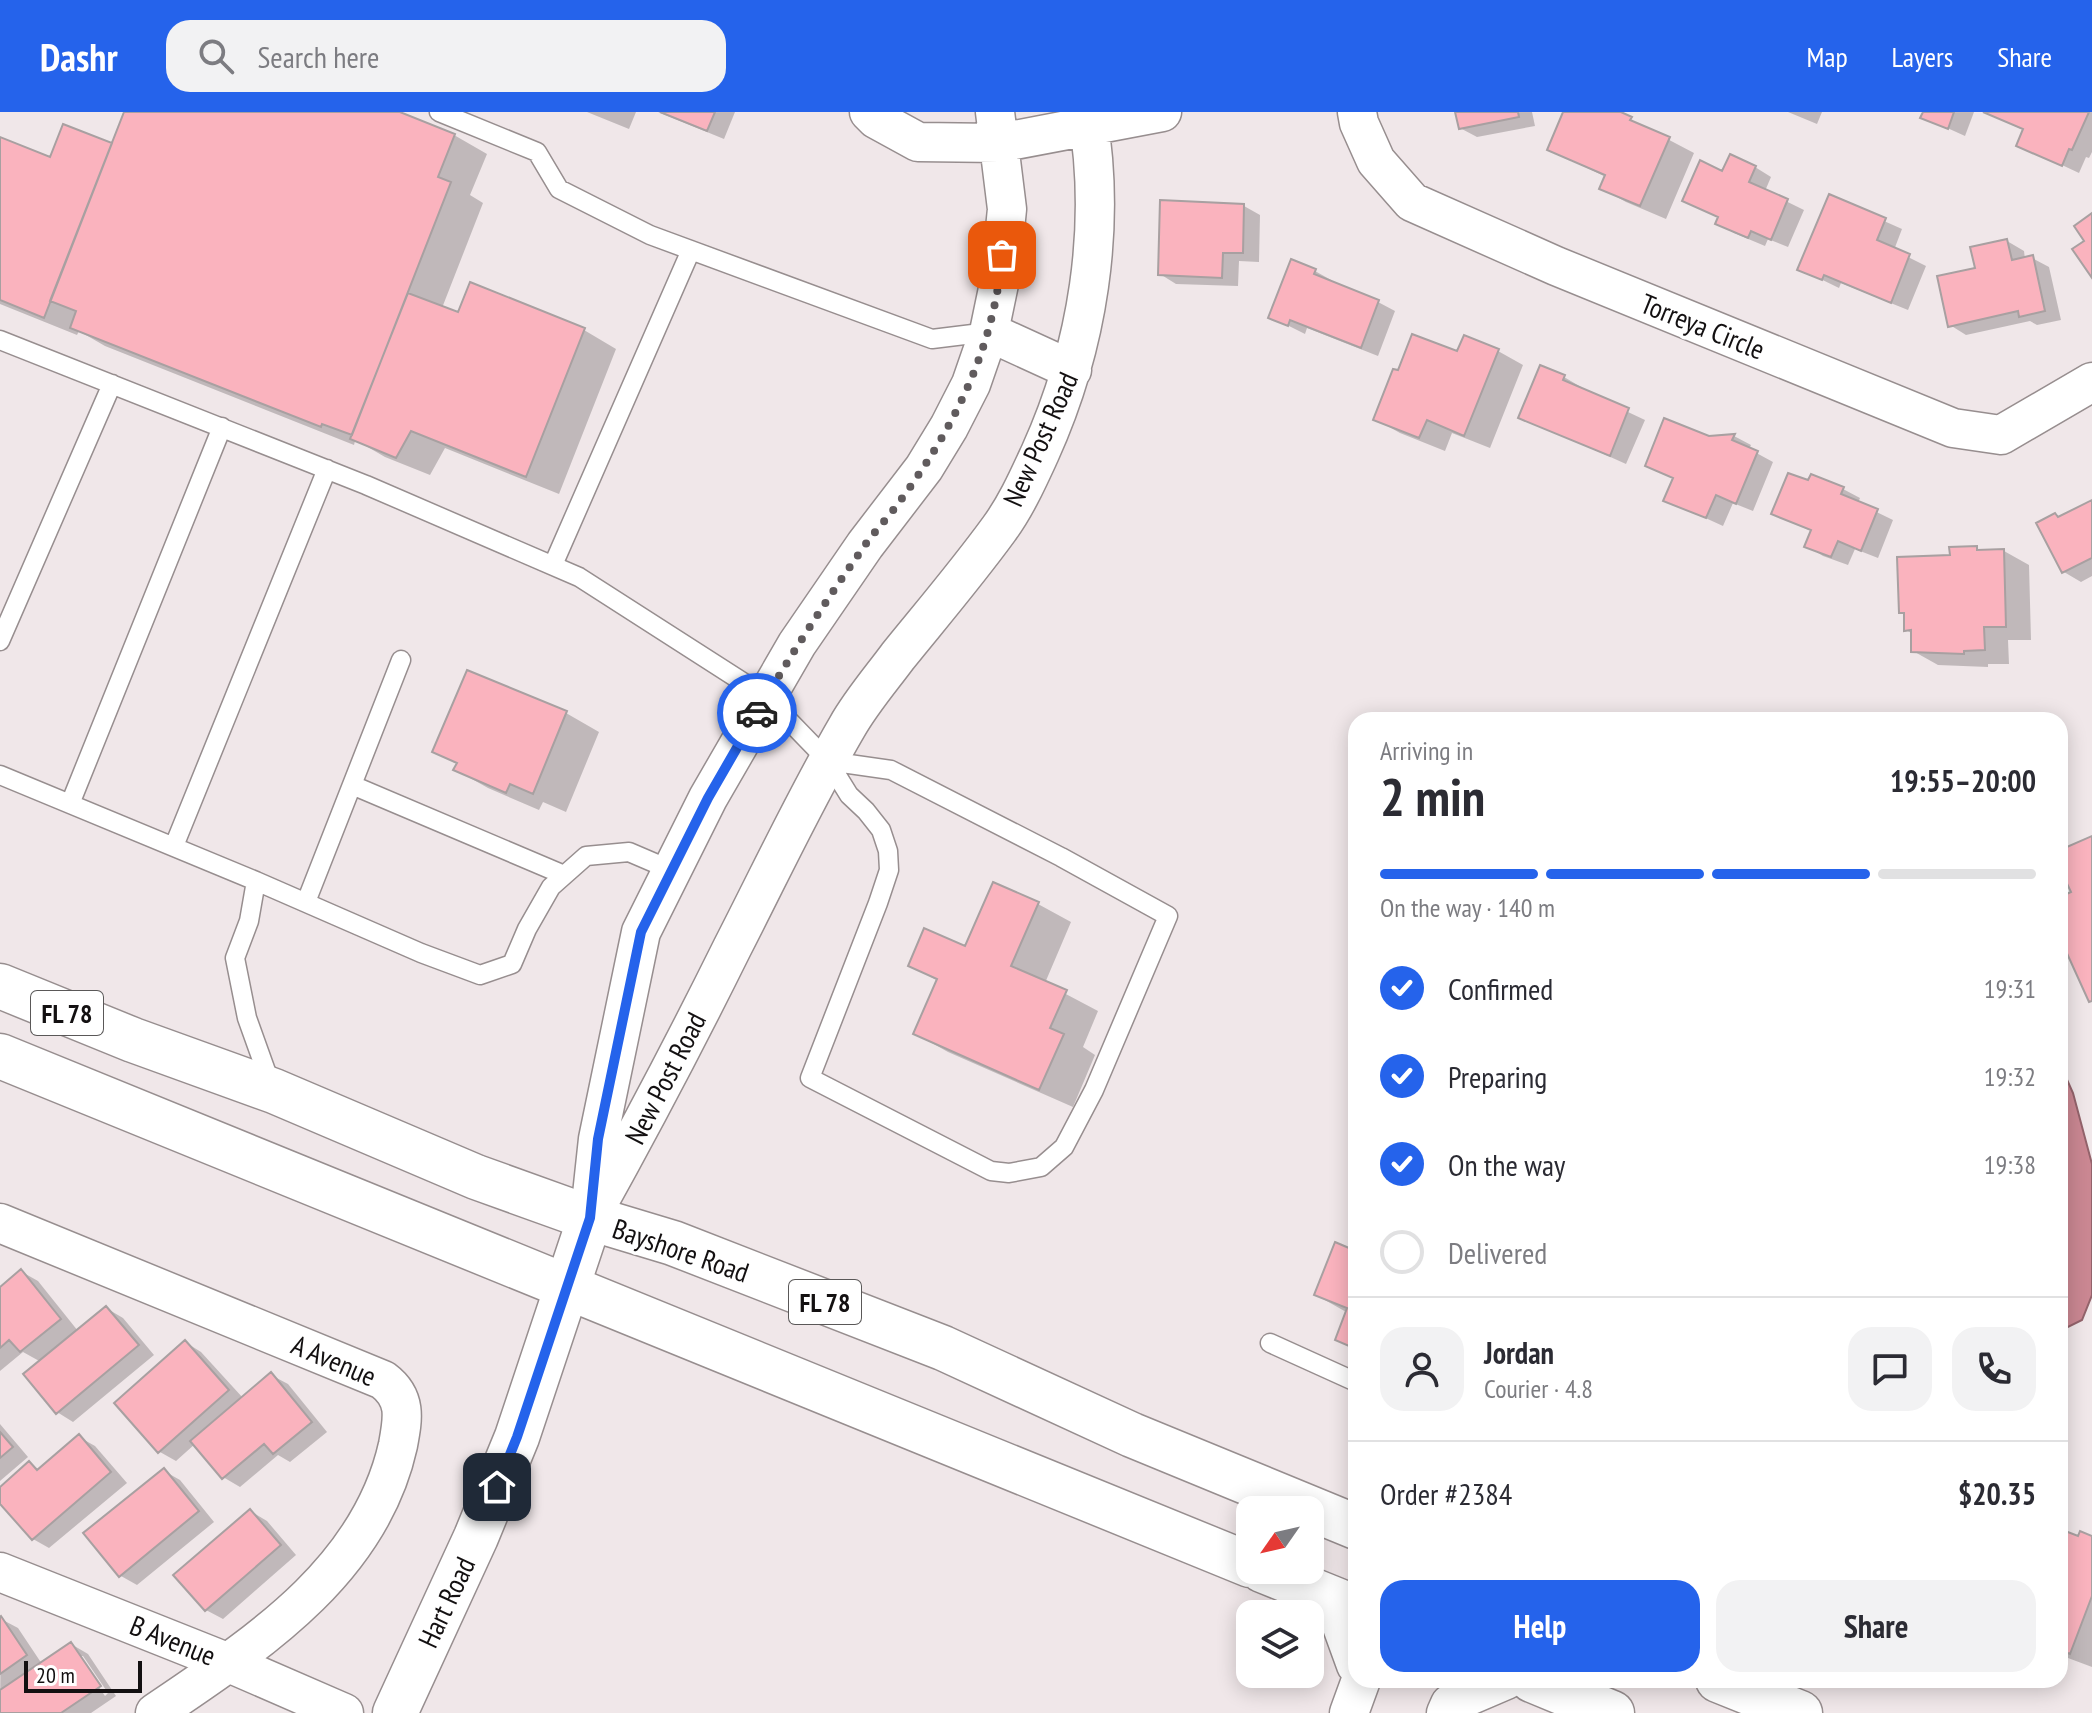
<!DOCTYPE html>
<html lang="en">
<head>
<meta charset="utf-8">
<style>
	:root { --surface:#fff; --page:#f2f2f3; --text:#2b2b33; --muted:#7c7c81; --line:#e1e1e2; --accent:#2563eb }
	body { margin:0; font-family:"PT Sans Narrow",sans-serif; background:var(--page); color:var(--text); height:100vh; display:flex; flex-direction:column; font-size:30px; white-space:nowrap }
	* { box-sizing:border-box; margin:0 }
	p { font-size:26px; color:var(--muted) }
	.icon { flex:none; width:44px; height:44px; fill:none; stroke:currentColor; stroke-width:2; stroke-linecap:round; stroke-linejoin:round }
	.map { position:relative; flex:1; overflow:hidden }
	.sheet { position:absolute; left:1348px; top:600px; width:720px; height:976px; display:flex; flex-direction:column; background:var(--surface); border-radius:24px; box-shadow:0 4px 20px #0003 }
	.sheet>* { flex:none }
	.needle { width:52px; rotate:236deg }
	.fabs { position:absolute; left:1236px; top:1384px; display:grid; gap:16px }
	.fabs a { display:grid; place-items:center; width:88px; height:88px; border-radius:16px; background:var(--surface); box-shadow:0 4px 20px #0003; font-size:40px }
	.scale { position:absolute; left:24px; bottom:20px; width:118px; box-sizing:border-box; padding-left:8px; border:4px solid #131011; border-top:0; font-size:22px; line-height:28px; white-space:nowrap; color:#131011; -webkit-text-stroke:6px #fff; paint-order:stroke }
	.pin { position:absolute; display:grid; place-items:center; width:68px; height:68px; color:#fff; margin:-34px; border-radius:16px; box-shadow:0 4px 12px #0006 }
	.courier { position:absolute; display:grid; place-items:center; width:80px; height:80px; margin:-40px; border:6px solid #2563eb; border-radius:50%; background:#fff; color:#222; box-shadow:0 2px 10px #0007 }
	.summary em { font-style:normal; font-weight:800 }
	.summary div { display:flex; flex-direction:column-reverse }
	.summary { display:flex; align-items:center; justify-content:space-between; height:136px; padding:0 32px }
	h1 { font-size:52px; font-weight:800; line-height:60px }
	.bar { display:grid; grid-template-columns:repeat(4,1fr); gap:12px 8px; align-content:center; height:96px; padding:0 32px }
	.bar i { height:10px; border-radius:6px; background:var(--line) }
	.bar .current { background:var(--accent) }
	.bar p { grid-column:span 4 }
	.line { display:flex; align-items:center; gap:20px; padding:0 32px; border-top:2px solid var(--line) }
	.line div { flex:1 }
	.round { display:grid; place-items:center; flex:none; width:84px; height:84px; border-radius:24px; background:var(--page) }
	ol { padding:0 32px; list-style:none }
	li { display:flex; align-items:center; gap:24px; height:88px }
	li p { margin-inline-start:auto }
	li .icon { padding:8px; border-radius:50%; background:var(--accent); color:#fff; stroke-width:4 }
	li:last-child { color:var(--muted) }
	li i { width:44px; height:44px; border:4px solid var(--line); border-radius:50% }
	.button { display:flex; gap:16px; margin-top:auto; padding:16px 32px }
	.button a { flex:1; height:92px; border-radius:24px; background:var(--accent); color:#fff; font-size:32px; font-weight:800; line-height:92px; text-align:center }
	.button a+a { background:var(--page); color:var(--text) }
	header { display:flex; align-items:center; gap:48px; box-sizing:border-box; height:112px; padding:0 40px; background:var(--accent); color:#fff }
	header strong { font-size:38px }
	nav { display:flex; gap:44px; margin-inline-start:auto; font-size:28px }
	.search { width:560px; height:72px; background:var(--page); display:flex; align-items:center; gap:20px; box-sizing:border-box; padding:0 28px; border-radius:24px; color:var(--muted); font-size:30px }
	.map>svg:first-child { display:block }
</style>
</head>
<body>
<header>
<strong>Dashr</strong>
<div class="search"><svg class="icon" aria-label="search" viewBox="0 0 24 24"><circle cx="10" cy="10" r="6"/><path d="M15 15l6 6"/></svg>Search here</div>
<nav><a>Map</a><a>Layers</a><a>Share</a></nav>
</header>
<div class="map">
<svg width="2092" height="1601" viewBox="0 0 2092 1601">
	<rect width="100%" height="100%" fill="#f0e7e9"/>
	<path fill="#ca8792" stroke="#93636b" stroke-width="2" d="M2060,952L2073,981L2092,1052V1183L2082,1208L2060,1219Z"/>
	<path fill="#0003" fill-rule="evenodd" d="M126,0H395L454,23L487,42L470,83L483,91L442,196L459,203L584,218L616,237L559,382L445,336L430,363L385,345L359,330L355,329L354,333L105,234L79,219L77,223L0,192V28L51,48L113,34Z
		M587,0H636L629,17Z
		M658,0H735L724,27Z
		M1457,0H1532L1535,14L1477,25L1460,16Z
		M1566,0H1616L1694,41L1666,107L1626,90L1601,76L1606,65L1550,38Z
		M1788,0H1822L1817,12Z
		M1925,0H1974L1965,24L1923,5Z
		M1986,0H2092V40L2089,46L2086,45L2079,61L2019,33L2025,19Z
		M1755,55L1771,65L1765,79L1804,98L1788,135L1768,127L1765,134L1734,121L1718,111L1720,106L1684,89L1723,61Z
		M1830,85L1902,117L1894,138L1926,154L1908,198L1841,171L1839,176L1800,157Z
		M1244,94L1260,103L1259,150L1239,149L1238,174L1176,172L1160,162Z
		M2007,129L2024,139L2025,147L2032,146L2049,155L2061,208L2037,213L2030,209L1966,223L1950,213L1978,158Z
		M1315,159L1331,168L1330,171L1378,190L1395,199L1378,244L1307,216L1305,222L1271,205Z
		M1498,239L1523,253L1490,336L1452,321L1445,339L1400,321L1375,307Z
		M1541,256L1564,265L1581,275L1579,277L1645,308L1626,352L1521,305Z
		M1734,324L1751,333L1749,337L1773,350L1753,399L1733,391L1723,414L1666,388L1674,367L1647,354L1709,326Z
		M1843,377L1860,386L1858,391L1893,408L1878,446L1855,437L1848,453L1823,444L1807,434L1813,420L1774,401Z
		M2092,390V464L2081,470L2064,460L2055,403L2061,406Z
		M1951,437L2004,439L2029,453L2031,528H2008L2009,552H1988V555L1938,553L1913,539V522L1906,518V502L1901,500L1952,445Z
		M468,560L566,601L599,620L566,700L543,690L539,698L488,676L456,658L458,653L435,639Z
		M1038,792L1071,810L1045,871L1098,899L1083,935L1095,943L1073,995L948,940L916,922L938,869L910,853L966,837Z
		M1356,1141V1238L1337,1227L1348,1201L1316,1183Z
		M22,1160L38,1169L78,1219L106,1196L123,1206L154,1243L73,1310L57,1300L41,1250L23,1240L0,1259V1177Z
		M185,1230L201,1240L243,1286L271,1263L288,1272L327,1320L290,1350L278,1343L240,1375L223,1365L195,1332L176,1349L160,1340L117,1291Z
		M0,1312L28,1345L0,1369Z
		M79,1325L95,1334L127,1371L49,1436L33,1427L0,1389V1377L30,1352L40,1358Z
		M164,1359L180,1368L214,1410L137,1473L121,1464Z
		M250,1399L267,1409L296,1443L223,1507L206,1498Z
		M2060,1420L2079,1427L2092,1426V1555L2060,1543Z
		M1,1507L18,1516L42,1552L71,1532L88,1542L116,1584L91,1601H0ZM78,1544H83L108,1581L105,1584Z"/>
	<path fill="#fab3be" stroke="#a8a0a1" stroke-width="2" d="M124,0H400L455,22L438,65L451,70L352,323L322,312L321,315L70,216L76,199L50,189Z
		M660,0H715L707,19Z
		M1455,0H1518L1519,5L1459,17Z
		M1563,0H1621L1632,5L1630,8L1670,25L1640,94L1599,77L1605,63L1547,38Z
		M1923,0H1954L1948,17L1920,6Z
		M1983,0H2089L2072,38L2069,37L2062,54L2016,34L2023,17Z
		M63,12L112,31L44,206L0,188V25L50,45Z
		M1730,42L1756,54L1749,70L1788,87L1771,128L1751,119L1748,126L1715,112L1718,105L1682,89L1700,48L1722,59Z
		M1829,82L1886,106L1877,128L1910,142L1891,191L1824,163L1822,168L1797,158Z
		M1160,88L1244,92L1243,141H1223L1222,166L1158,163Z
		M2092,101V166L2072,137L2084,129L2074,114Z
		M2007,127L2012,148L2033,143L2045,199L2019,205L2018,199L1948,215L1937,164L1975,156L1970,135Z
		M1291,147L1316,157L1314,162L1379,188L1361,236L1290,208L1288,214L1268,206Z
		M470,170L585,216L526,365L411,319L396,346L350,327L408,181L458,200Z
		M1412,222L1457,239L1464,223L1499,237L1464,324L1427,308L1419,326L1373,308L1393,257L1398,258Z
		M1540,253L1565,263L1563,268L1629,296L1610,344L1518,306Z
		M1664,306L1709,324L1735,322L1732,328L1758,339L1736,392L1716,383L1706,406L1663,389L1673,366L1645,354Z
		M1788,361L1808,368L1811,362L1844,375L1841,382L1878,397L1861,439L1838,429L1831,445L1804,435L1811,418L1771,402Z
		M2092,388V446L2062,461L2036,411L2055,401L2058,405Z
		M1977,434V438L2004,437L2006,515H1984L1985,538L1964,539V542L1911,540V518L1904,519V501H1899L1897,445L1950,443L1949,435Z
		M467,558L567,599L533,682L510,672L506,681L453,658L457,651L432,640Z
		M2092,724V889L2089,890L2060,826V785L2071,780L2060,757V738Z
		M993,770L1039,790L1011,854L1067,878L1050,916L1064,922L1039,978L913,922L937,867L908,854L924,816L965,834Z
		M1335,1130L1356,1139V1237L1335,1228L1347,1196L1314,1183Z
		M21,1157L61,1207L20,1240L9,1228L0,1236V1175Z
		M106,1194L139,1233L56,1302L23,1262Z
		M185,1228L229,1278L158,1341L114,1291Z
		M271,1260L312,1310L273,1342L264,1332L222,1367L190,1329Z
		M0,1320L13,1335L0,1346Z
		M79,1322L111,1360L32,1428L0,1392V1375L29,1349L37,1358Z
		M164,1356L199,1399L119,1465L83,1421Z
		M250,1397L281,1433L205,1499L173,1463Z
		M2060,1417L2078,1424L2080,1419L2092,1424V1484L2070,1542L2060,1538Z
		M1,1504L27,1543L0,1562V1505Z
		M71,1530L101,1574L61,1601H0V1578Z"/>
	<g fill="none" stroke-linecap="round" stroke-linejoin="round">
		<g stroke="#978e8f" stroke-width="21">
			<path id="service" d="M439,0L537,40L559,77L650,123L932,227L989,220
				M0,228L366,373L579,465L766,585L828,649L849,683L866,699L881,718L888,739L889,758L878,791L810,966L991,1059L1009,1061L1041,1055L1064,1035L1094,978L1168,804L1061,745L891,658L828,649
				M553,453L691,138
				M0,529L112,272
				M0,663L256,769L249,809L235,846L247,906L271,973
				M352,673L564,763
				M70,692L222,315
				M174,734L327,357
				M256,769L421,841L480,863L512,852L527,817L551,775L586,744L629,740L671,758
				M306,790L401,548
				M1270,1231L1356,1270"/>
		</g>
		<g stroke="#978e8f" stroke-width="41">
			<path id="minor" d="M869,0L876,7L918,30L999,31L1162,0
				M1357,0L1359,11L1376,49L1412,90L1556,154L1953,316L2001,323L2092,270
				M989,220L1072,258
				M591,1092L598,1027L641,820L708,686L797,532L865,433L924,356L949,315L971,272L989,220L1000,167L1007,97L995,0
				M590,1106C639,1018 687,927 732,836C770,762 805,687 847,615C861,590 881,567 898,544C932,502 967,461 999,417C1016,394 1028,367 1040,341C1088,235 1107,115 1087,0
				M0,1111L383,1268C407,1286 403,1306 398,1333C370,1460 255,1533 155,1601
				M0,1460L229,1551L344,1601
				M1332,1487L1356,1553
				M1349,1601L1361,1568
				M1446,1601L1450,1592L1506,1568"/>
		</g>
		<g stroke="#978e8f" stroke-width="47">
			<path id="tertiary" d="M395,1601L476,1425L517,1325L590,1106"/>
		</g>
		<g stroke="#978e8f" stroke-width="47">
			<path id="primary" d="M0,874L133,928L274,979L476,1065L590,1106L673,1131L943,1236L1132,1323L1356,1415
				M0,944L1250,1453
				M1262,1458L1356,1496
				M1532,1568L1612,1601
				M1718,1568L1800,1601"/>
		</g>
		<use href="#service" stroke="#fff" stroke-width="18"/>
		<use href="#minor" stroke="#fff" stroke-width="38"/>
		<use href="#tertiary" stroke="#fff" stroke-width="44"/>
		<use href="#primary" stroke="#fff" stroke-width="44"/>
	</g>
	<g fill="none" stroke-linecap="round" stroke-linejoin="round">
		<path stroke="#605b5d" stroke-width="8" stroke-dasharray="0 14.4" d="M757,601C790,544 825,490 863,436C873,421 886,408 897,393C953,318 994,238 1002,143"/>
		<path stroke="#2563eb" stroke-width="10" d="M497,1375L517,1325L590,1106L598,1027L641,820L708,686L757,601"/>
	</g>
	<g text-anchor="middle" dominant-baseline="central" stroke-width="7" stroke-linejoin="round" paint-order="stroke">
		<g fill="#fff" stroke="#5a5858" stroke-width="2">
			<rect x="31" y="879" width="72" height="44" rx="6"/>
			<rect x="789" y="1168" width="72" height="44" rx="6"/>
		</g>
		<g font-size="26" font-weight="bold" fill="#131011">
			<text x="67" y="901">FL 78</text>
			<text x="825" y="1190">FL 78</text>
		</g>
		<g font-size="28" fill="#131011" stroke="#fff">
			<text transform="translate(1703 214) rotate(22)">Torreya Circle</text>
			<text transform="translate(1040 327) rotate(-66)">New Post Road</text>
			<text transform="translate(665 966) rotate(-63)">New Post Road</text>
			<text transform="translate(681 1138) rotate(19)">Bayshore Road</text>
			<text transform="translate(334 1248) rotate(23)">A Avenue</text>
			<text transform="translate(446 1490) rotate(-65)">Hart Road</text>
			<text transform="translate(173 1528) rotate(22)">B Avenue</text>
		</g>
	</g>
</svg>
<div class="fabs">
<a><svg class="needle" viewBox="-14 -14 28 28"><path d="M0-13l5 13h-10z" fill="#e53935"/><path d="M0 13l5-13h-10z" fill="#7c7c81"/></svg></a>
<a><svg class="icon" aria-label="layers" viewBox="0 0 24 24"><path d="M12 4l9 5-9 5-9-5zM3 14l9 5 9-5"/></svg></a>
</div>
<div class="scale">20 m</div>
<div class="pin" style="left:1002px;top:143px;background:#ea580c"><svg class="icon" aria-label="bag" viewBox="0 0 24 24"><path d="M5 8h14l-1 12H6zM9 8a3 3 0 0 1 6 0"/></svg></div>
<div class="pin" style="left:497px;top:1375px;background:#1f2937"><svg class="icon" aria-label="home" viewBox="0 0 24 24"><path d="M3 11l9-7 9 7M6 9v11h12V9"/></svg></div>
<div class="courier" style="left:757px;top:601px"><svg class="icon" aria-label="car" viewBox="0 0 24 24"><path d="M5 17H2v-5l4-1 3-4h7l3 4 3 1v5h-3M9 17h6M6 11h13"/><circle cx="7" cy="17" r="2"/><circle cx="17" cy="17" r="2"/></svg></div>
<section class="sheet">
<div class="summary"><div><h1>2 min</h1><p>Arriving in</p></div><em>19:55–20:00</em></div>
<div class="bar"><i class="current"></i><i class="current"></i><i class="current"></i><i></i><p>On the way · 140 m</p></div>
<ol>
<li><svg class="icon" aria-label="check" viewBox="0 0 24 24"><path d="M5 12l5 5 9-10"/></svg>Confirmed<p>19:31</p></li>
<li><svg class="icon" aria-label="check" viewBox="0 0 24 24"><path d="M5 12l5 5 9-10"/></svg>Preparing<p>19:32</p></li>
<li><svg class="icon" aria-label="check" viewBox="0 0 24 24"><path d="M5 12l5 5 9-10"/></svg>On the way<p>19:38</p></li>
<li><i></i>Delivered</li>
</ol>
<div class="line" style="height:144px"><a class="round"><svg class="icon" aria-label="person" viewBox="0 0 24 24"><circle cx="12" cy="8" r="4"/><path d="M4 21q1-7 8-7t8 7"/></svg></a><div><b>Jordan</b><p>Courier · 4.8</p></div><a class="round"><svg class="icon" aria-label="chat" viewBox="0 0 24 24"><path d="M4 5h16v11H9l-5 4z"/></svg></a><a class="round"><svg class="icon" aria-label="phone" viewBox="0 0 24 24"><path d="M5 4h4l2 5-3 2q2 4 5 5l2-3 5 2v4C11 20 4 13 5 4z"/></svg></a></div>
<div class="line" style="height:104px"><div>Order #2384</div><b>$20.35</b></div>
<div class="button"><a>Help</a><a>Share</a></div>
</section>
</div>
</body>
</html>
